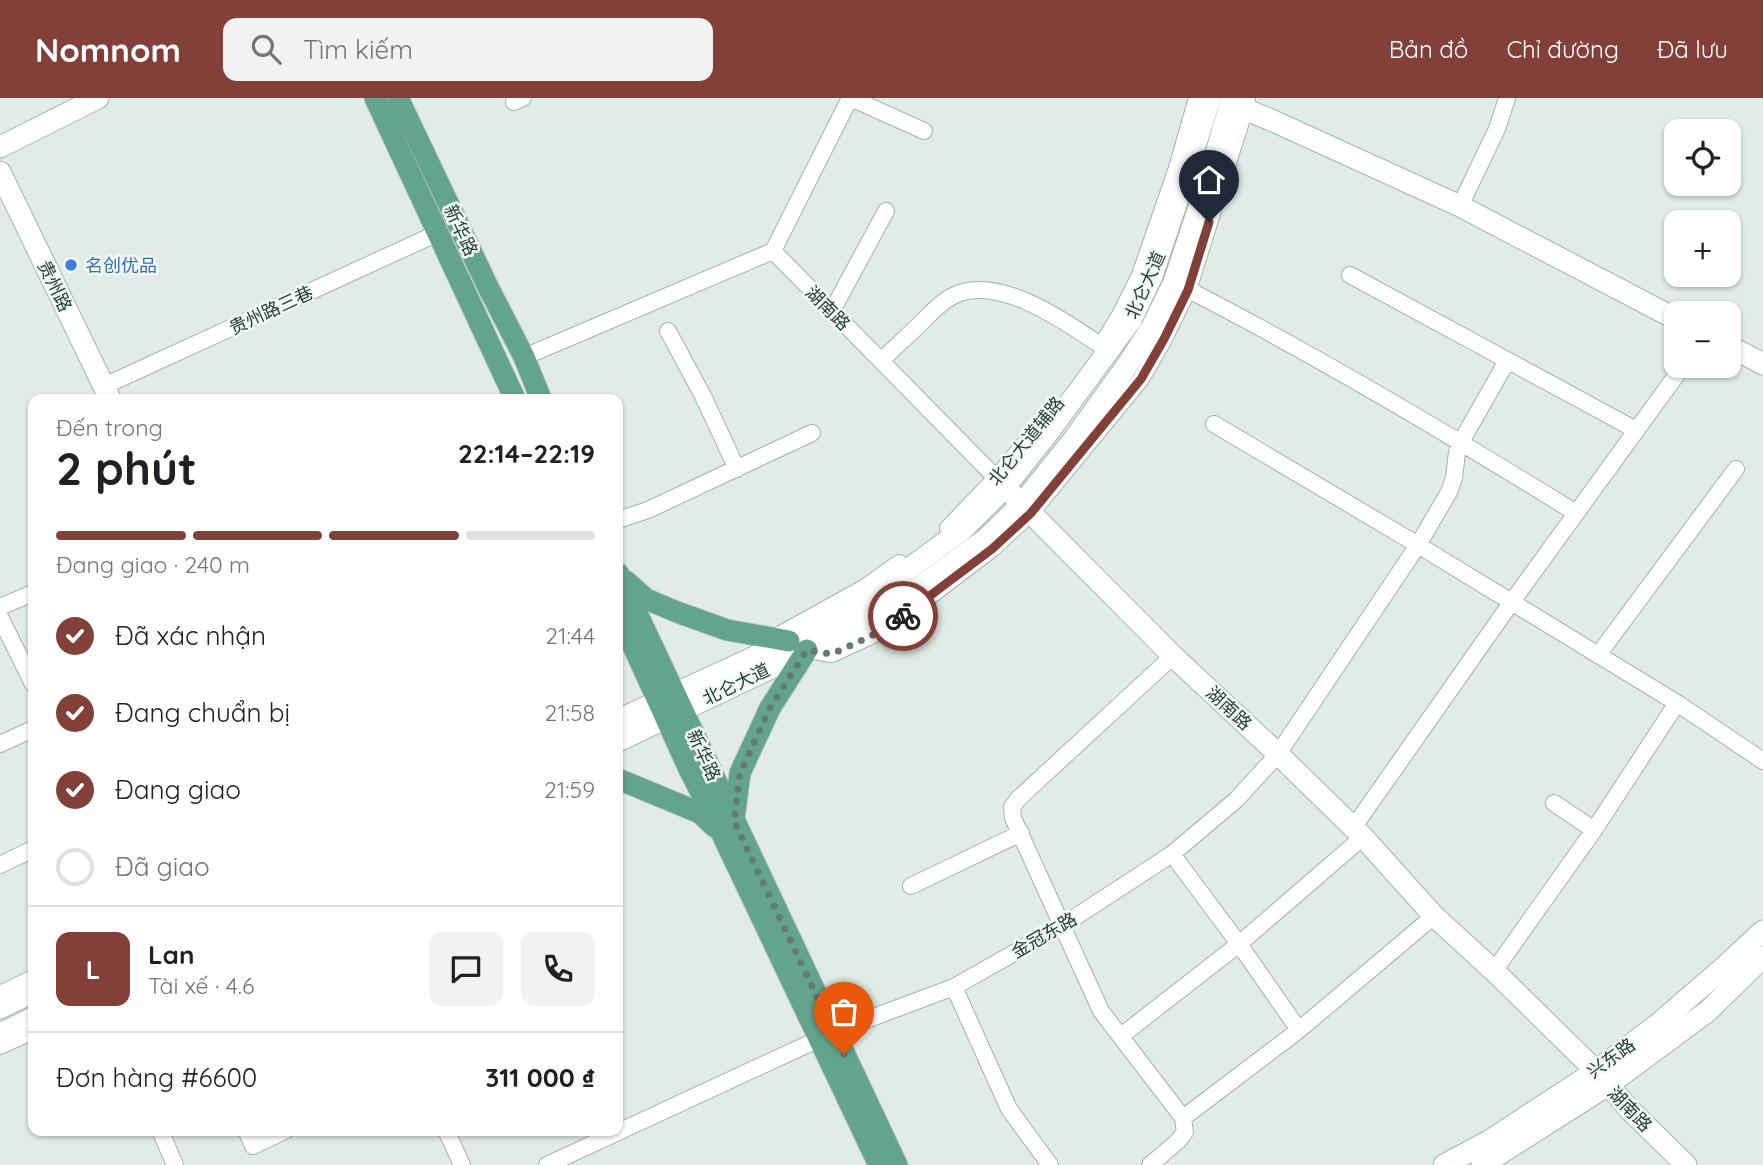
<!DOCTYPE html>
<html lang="vi">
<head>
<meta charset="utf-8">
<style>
	:root { --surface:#fff; --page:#f2f2f2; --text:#202124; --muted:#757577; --line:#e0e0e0; --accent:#824039 }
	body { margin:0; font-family:Quicksand,"Noto Sans SC",sans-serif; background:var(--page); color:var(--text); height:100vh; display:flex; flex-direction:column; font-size:26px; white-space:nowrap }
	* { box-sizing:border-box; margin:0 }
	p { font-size:23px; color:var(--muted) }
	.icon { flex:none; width:38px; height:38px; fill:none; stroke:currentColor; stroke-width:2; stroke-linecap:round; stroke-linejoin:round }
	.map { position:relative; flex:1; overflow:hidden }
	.sheet { position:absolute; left:28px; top:296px; width:595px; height:742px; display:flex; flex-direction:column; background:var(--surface); border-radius:14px; box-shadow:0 2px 5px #0004 }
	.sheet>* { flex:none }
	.tools { position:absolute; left:1664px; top:21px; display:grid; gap:14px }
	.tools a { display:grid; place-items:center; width:77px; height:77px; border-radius:14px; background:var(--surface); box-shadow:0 2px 5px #0004; font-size:35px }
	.pin { position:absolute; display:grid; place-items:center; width:60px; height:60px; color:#fff; margin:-72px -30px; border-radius:50% 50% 50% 0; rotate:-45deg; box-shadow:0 0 7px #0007 }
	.pin .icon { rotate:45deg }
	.courier { position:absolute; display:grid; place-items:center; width:70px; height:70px; margin:-35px; border:5px solid #824039; border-radius:50%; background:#fff; color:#222; box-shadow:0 2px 9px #0007 }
	.summary em { font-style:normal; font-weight:800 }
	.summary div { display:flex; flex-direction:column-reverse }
	.summary { display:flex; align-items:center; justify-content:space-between; height:119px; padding:0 28px }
	h1 { font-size:46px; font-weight:800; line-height:52px }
	.bar { display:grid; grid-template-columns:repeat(4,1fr); gap:10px 7px; align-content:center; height:84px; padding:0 28px }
	.bar i { height:9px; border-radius:5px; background:var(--line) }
	.bar .active { background:var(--accent) }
	.bar p { grid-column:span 4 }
	.line { display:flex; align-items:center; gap:18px; padding:0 28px; border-top:2px solid var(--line) }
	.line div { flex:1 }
	.round { display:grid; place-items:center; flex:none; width:74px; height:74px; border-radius:14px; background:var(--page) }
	ol { padding:0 28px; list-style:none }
	li { display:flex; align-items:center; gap:21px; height:77px }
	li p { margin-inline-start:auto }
	li .icon { padding:7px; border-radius:50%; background:var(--accent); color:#fff; stroke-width:4 }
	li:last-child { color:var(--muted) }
	li i { width:38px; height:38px; border:4px solid var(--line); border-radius:50% }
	header { display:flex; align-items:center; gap:42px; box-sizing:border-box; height:98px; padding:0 35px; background:var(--accent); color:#fff }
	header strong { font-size:33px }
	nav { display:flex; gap:38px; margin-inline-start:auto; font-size:24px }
	.search { width:490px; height:63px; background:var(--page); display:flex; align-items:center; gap:18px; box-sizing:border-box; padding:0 24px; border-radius:14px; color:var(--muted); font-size:26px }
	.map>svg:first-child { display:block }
</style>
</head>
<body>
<header>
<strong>Nomnom</strong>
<div class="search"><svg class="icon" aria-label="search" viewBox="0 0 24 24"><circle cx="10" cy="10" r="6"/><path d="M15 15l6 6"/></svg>Tìm kiếm</div>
<nav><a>Bản đồ</a><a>Chỉ đường</a><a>Đã lưu</a></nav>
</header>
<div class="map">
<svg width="1763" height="1067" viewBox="0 0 1763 1067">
	<rect width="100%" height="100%" fill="#e1ece6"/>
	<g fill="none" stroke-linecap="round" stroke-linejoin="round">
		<g stroke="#a3b4ad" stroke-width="18">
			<path id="street" d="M851,0L924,33
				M514,4L523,0
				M1460,108L1497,31L1507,0
				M773,153L1002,386
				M1350,177L1636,332
				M1181,188C1316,257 1447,335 1576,415
				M832,213L886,113
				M668,233L703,298L737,371
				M1103,245L1120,217L1140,177L1177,70L1197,0
				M524,259L773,153L850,0
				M881,263C895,249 910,236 924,222C932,214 942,203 953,198C1000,174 1071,228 1109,253
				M104,288L438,135
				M1214,326L1418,447L1677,605L1763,663
				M618,422L648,412L812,335
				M948,430L996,380L1043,324
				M0,509L33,495
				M0,519L33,586
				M768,543L864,490L899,465
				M807,552L832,556L888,530L992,451L1031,415L1141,281L1164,241L1188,192L1245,11L1247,0
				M1598,557L1736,371
				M1173,558L1019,700L1012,709L1013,720L1101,913L1183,1020
				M0,646L33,631
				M1554,705L1594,732
				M1353,730L1511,505L1683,268
				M1172,756L1239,846L1299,932
				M0,767L33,751
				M911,788L1021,735
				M1494,873L1594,732L1677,605
				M954,889L1009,1011L1050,1067
				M0,896L33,880
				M1121,938L1239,846L1363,739
				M0,948L33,933
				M160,1032L175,1067
				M246,1032L253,1048L286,1032
				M446,1032L462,1067
				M547,1067L834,934L954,889L1063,827L1172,756L1236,702L1278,656L1418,447L1449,394L1454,380L1457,354L1461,344L1507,263
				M1150,1067L1178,1043L1185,1034L1183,1020L1299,932L1434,818"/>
		</g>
		<g stroke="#9fb9ad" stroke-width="23">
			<path id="secondary" d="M1232,6L1271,22L1460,108L1676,221
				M0,49L98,0
				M0,74L110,301
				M1729,248L1763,266
				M1005,389L1173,558L1278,656L1363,739L1434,818L1494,873L1596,973L1630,1012L1686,1067
				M618,622L789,543L873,497L962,432L1005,389L1047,336L1131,222L1152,178L1189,68L1210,0
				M618,643L880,518L986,441L1022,406L1074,341L1126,269L1152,229L1174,184L1210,76L1232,0
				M0,910L33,894
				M0,936L33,920
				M1444,1067L1489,1043L1596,973L1657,927L1722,871L1763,833
				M1482,1067L1608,987L1708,913L1763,859"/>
		</g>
		<g stroke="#c1c9c6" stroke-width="23">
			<path id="primary" d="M375,0L515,301
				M398,0L488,189L524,259L541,301
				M618,475L897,1067
				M626,483L646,501L677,514L727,532L789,543
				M618,515L689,671L721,734L879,1067
				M618,681L700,715L715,729
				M734,721L740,675L770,610L807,552"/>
		</g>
		<use href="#street" stroke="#fff" stroke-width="16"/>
		<use href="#secondary" stroke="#fff" stroke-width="21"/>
		<use href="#primary" stroke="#63a48c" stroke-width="21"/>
	</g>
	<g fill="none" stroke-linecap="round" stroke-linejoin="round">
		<path stroke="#647b72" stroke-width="7" stroke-dasharray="0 12.6" d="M844,956L734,723L740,675L770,610L807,552L832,556L888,530L903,518"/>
		<path stroke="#824039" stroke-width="9" d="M903,518L992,451L1031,415L1141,281L1164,241L1188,192L1209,124"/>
	</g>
	<circle fill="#3f7fe0" stroke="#f2f9f4" stroke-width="2.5" cx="71" cy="167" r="7"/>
	<g text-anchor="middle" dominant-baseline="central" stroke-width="5" stroke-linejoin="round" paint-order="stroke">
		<g font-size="18" fill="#203e33" stroke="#f2f9f4">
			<text transform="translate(461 132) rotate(65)">新华路</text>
			<text transform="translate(1145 187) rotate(-66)">北仑大道</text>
			<text transform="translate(55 188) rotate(64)">贵州路</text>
			<text transform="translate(828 210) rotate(45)">湖南路</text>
			<text transform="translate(271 212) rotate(-25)">贵州路三巷</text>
			<text transform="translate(1026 343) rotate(-51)">北仑大道辅路</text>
			<text transform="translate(736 586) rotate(-26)">北仑大道</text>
			<text transform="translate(1229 610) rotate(43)">湖南路</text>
			<text transform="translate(704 657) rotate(65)">新华路</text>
			<text transform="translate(1044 837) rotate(-30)">金冠东路</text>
			<text transform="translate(1611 960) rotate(-36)">兴东路</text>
			<text transform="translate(1630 1011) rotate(46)">湖南路</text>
		</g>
		<g font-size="18" fill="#366cbe" stroke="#f2f9f4" text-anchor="start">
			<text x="85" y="167">名创优品</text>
		</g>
	</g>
</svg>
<div class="tools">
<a><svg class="icon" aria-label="locate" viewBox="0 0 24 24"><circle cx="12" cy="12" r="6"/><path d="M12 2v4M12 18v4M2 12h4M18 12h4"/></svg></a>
<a>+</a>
<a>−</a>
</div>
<div class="pin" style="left:844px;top:956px;background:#ea580c"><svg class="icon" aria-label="bag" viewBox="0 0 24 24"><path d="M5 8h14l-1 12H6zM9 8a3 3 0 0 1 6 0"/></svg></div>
<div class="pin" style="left:1209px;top:124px;background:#1f2937"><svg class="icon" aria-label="home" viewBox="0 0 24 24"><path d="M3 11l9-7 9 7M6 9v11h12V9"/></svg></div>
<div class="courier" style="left:903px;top:518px"><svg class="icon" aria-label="bike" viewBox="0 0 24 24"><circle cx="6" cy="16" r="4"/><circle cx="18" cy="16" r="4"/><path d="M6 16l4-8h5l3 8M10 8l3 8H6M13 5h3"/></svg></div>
<section class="sheet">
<div class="summary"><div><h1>2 phút</h1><p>Đến trong</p></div><em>22:14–22:19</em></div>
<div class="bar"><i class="active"></i><i class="active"></i><i class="active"></i><i></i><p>Đang giao · 240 m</p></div>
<ol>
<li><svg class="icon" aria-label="check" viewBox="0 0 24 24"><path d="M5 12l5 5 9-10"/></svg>Đã xác nhận<p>21:44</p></li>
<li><svg class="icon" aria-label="check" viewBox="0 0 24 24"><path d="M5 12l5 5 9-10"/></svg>Đang chuẩn bị<p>21:58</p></li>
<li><svg class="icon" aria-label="check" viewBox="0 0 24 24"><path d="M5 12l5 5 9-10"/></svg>Đang giao<p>21:59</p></li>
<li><i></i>Đã giao</li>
</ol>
<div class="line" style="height:126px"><b class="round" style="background:var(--accent);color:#fff">L</b><div><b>Lan</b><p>Tài xế · 4.6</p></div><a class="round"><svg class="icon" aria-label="chat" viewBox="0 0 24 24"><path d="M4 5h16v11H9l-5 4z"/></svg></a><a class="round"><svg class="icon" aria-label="phone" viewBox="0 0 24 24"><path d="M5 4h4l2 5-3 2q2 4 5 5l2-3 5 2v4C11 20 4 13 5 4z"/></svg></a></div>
<div class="line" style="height:91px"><div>Đơn hàng #6600</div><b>311 000 ₫</b></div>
</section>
</div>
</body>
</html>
